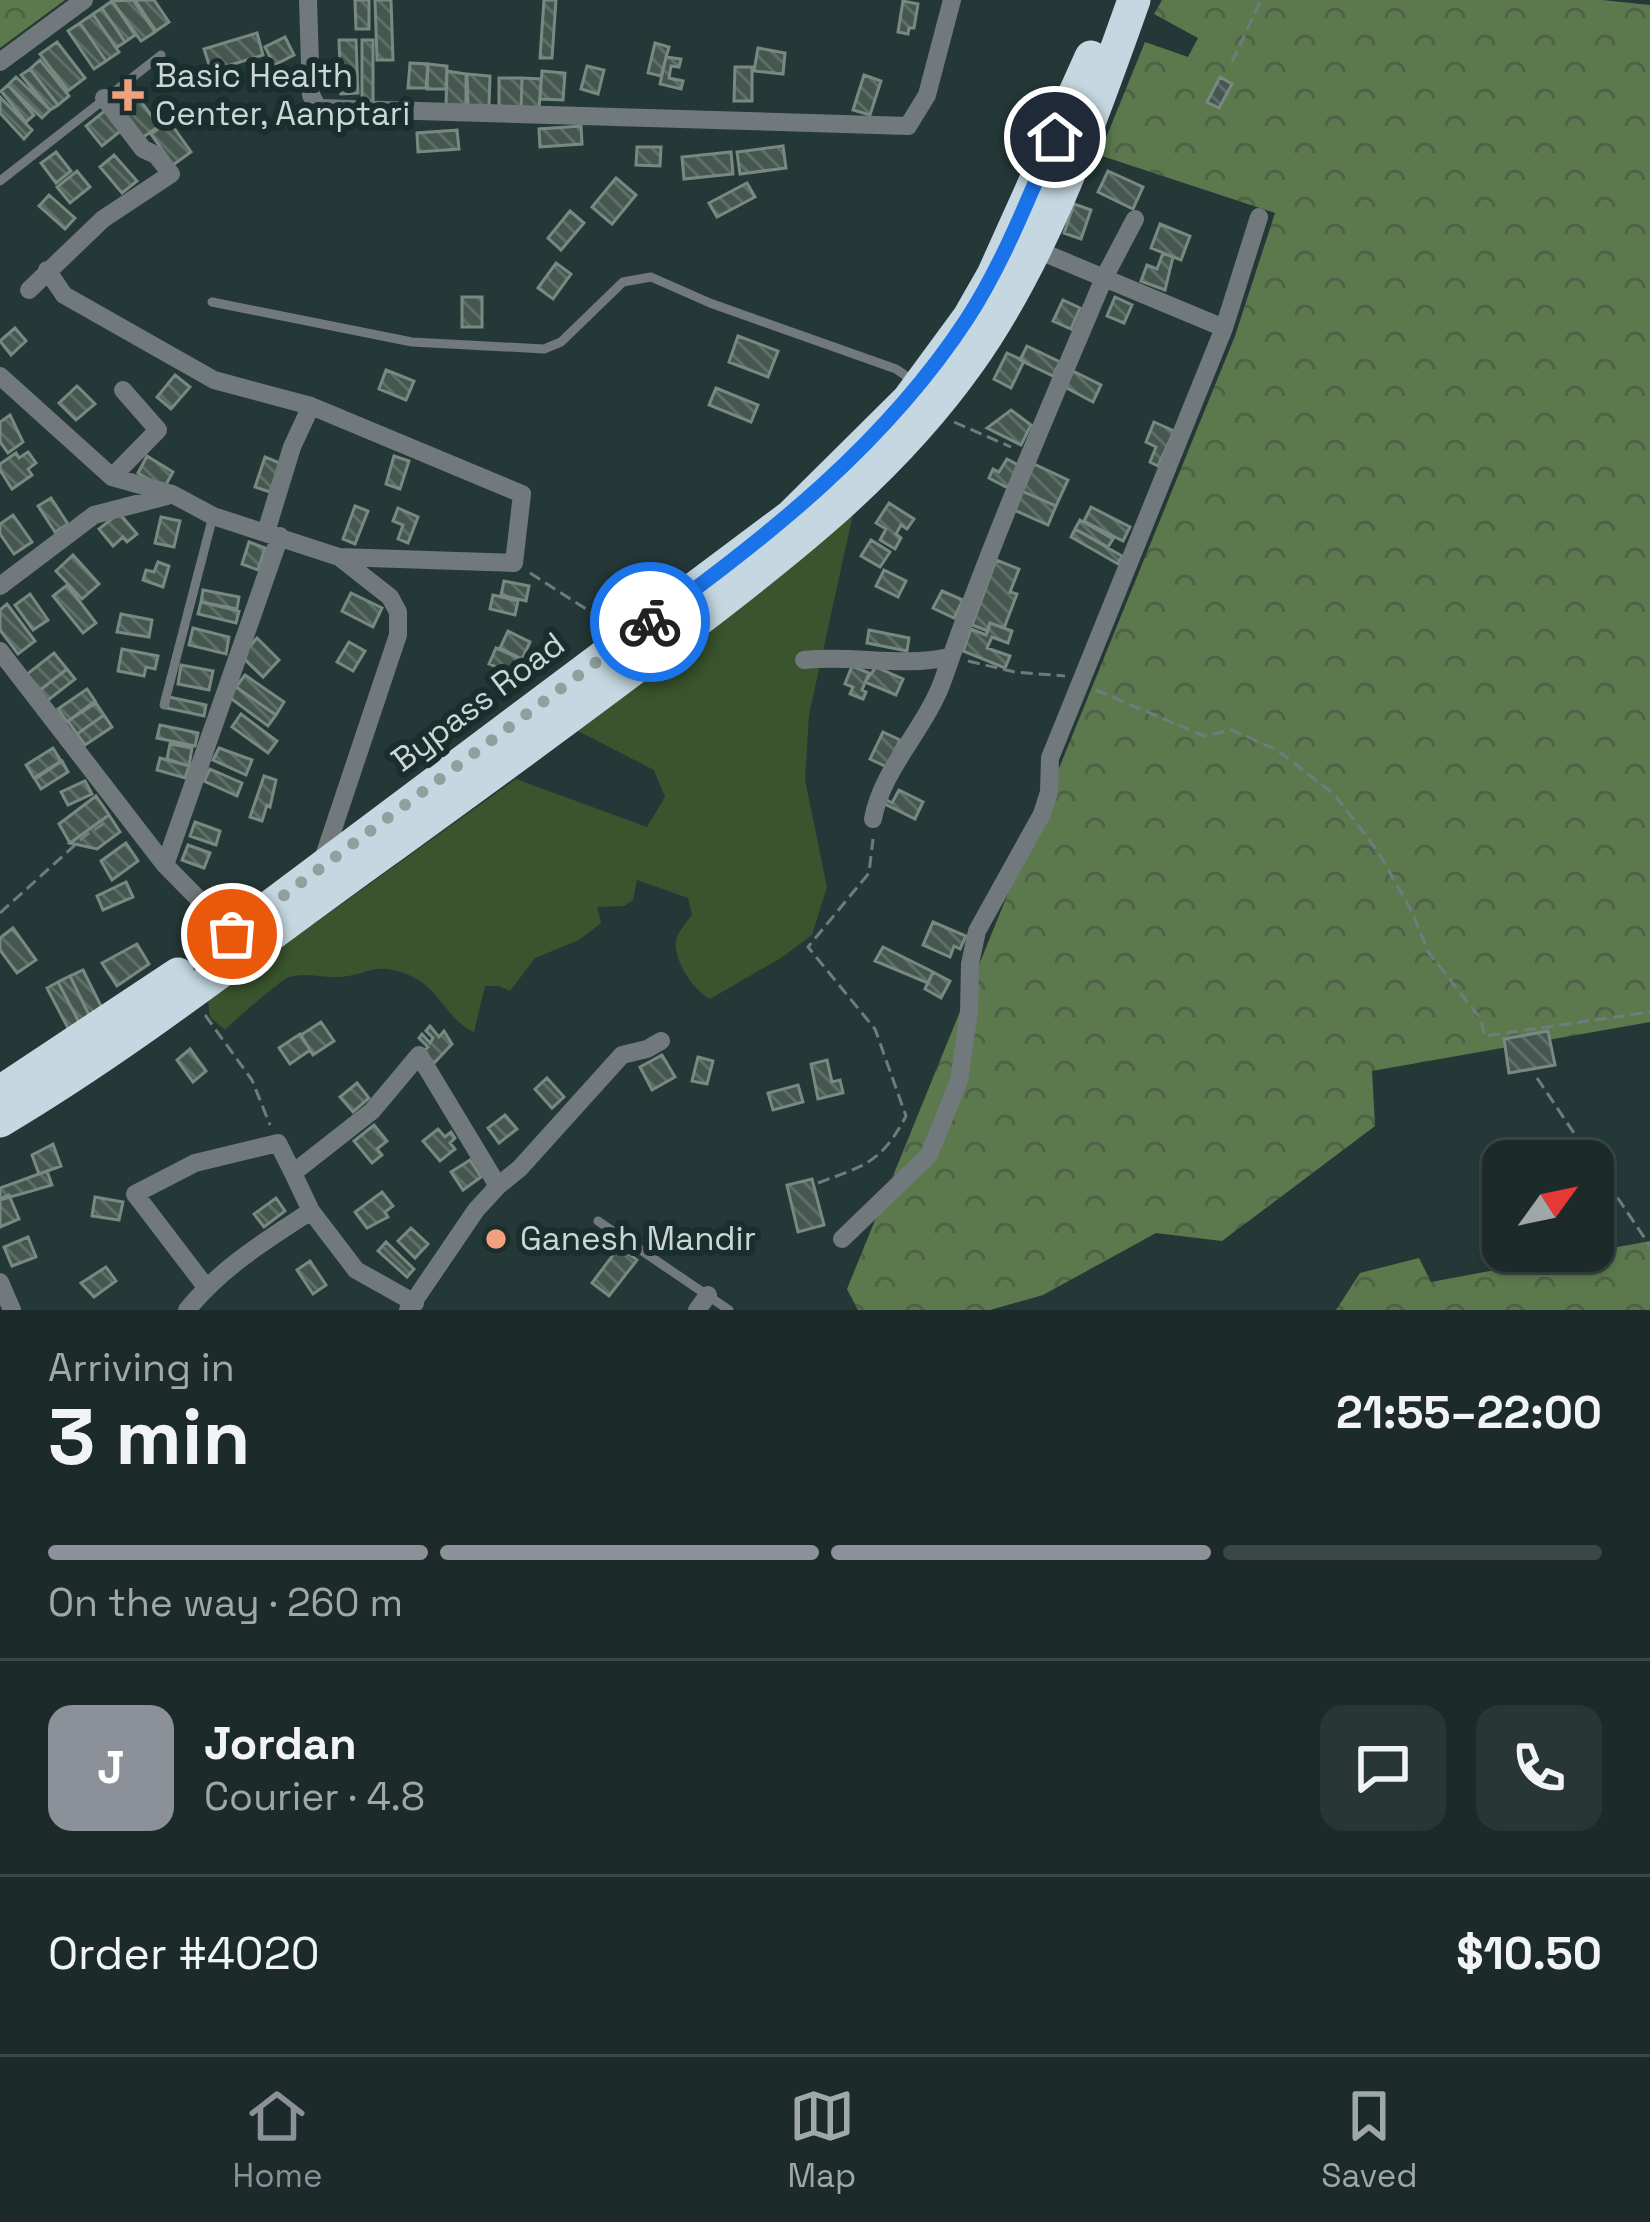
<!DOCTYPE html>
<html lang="en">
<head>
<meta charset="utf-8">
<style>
	:root { --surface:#1c2a2a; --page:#293636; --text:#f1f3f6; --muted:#a0a7a8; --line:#3a4647; --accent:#8c9099 }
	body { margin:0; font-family:"Space Grotesk",sans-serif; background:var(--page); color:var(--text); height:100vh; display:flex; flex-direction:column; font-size:45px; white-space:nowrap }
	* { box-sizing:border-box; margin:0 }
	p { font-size:39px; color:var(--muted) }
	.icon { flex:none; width:66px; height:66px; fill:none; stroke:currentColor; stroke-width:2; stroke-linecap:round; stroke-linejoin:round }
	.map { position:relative; height:1310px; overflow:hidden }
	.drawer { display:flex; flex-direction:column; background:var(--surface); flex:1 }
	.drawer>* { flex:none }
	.needle { width:78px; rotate:57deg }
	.tools { position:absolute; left:1482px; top:1140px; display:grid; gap:24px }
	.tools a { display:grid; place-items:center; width:132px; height:132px; border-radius:24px; background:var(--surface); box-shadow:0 3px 9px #0004,0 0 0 3px var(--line); font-size:60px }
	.pin { position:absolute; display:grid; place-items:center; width:102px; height:102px; color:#fff; margin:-51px; border:6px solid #fff; border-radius:50%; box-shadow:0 3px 12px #0007 }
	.courier { position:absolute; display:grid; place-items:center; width:120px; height:120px; margin:-60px; border:9px solid #1a73e8; border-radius:50%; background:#fff; color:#222; box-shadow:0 3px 15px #0007 }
	.head em { font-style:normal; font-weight:700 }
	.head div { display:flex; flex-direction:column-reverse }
	.head { display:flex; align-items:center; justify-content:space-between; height:204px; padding:0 48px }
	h1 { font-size:78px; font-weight:700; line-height:90px }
	.bar { display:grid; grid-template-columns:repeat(4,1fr); gap:18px 12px; align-content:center; height:144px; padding:0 48px }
	.bar i { height:15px; border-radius:9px; background:var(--line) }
	.bar .active { background:var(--accent) }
	.bar p { grid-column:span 4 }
	.line { display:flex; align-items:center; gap:30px; padding:0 48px; border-top:3px solid var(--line) }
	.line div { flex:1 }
	.round { display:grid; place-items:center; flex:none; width:126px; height:126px; border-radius:24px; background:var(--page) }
	.tabs { display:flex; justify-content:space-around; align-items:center; height:168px; border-top:3px solid var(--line); background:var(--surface); font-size:33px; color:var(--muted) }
	.tabs a { display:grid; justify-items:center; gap:6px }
	.tabs .active { color:var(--accent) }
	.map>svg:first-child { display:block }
</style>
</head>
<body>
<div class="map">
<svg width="1650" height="1310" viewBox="0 0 1650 1310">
	<defs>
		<pattern id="forest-crowns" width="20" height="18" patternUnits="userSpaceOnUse" patternTransform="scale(3)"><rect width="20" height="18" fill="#5b794d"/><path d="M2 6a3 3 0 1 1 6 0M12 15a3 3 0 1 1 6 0" fill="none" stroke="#4f6248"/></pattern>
		<pattern id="building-back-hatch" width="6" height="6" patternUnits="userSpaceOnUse" patternTransform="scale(3)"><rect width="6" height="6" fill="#465750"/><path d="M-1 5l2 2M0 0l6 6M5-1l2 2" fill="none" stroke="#5f6e68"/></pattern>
	</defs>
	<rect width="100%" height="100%" fill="#253838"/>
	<path fill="#3a542d" d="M854,509L809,715L805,780L827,887L812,935L781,958L710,999C694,991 673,960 676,941C678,931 686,923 692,915L688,898L637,880L633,900L624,906L597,907L601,923L579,940L535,958L510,991L499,986H485L474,1032C448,1021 440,990 413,977C372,958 368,978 333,977C317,977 303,972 287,978C283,979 227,1026 225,1030L210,1017L208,1000L516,779L647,827L665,797L654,770L576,730Z"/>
	<path fill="url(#forest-crowns)" d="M0,0H65L0,48Z
		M1162,0H1602L1650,5V1022L1372,1071L1375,1126L1222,1241L1156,1233L1043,1295L990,1310H858L847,1289L1235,336L1275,213L1099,155L1145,42L1188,57L1198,38L1154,14Z
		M1650,1241V1310H1336L1360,1273L1419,1258L1431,1282Z"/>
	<path fill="url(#building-back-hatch)" stroke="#778a81" stroke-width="3" d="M133,0L155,32L141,41L112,1Z
		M135,0H154L169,22L156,31Z
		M355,0H369V29H356Z
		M375,0H391L393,60H377Z
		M544,0H556L552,58H540Z
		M112,1L135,35L125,42L102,8Z
		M903,1L918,4L914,28H909L908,34L898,32Z
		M102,8L125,42L116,48L93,14Z
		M93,14L119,52L106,61L80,23Z
		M80,23L106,61L94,69L68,31Z
		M257,33L263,55L211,71L204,49Z
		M285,37L294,55L274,65L265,47Z
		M339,40H356L358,93L341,94Z
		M362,40H373V101H362Z
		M57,42L85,78L68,91L40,54Z
		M655,43L669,47L661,76L648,73Z
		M758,48L785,53L783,74L754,71Z
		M666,57L681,59L679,67L671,66L669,78L683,81L681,89L660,84Z
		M40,60L69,96L58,105L30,69Z
		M410,63L428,64L426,88H408Z
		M428,64L447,66L446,89H427Z
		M587,66L604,70L598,94L581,89Z
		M735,67H752V101H734Z
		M30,69L58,105L50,110L21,75Z
		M447,71L466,74V105L446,106Z
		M542,71L565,73L563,100L540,99Z
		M467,74L490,76L489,106H468Z
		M864,75L881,81L870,115L853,110Z
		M16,77L50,110L42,118L8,85Z
		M1220,77L1232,84L1219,108L1207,102Z
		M499,78H522L521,109H499Z
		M522,78L541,79L539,110L521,109Z
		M8,85L34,115L26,122L1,91Z
		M129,85L159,126L142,138L113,97Z
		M0,97L32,130L24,139L0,113Z
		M107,109L123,129L102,146L86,126Z
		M169,121L191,152L173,165L151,134Z
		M581,126L582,144L540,147L539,129Z
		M457,130L459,149L418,152L417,133Z
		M783,146L786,168L740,174L737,152Z
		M637,147H661L660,166L636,165Z
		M56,152L71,171L56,183L41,163Z
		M731,152L733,174L684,179L682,157Z
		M114,155L137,181L122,193L100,167Z
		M77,171L90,187L70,203L57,187Z
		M1108,171L1143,187L1133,209L1098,192Z
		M616,178L636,195L612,224L592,207Z
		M747,183L755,197L717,217L709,203Z
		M49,195L75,218L65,229L39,206Z
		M1074,204L1091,210L1081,239L1064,233Z
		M570,211L584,223L561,250L548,238Z
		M1160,224L1190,236L1181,260L1151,248Z
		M1163,253L1173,257L1165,290L1141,281L1147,265L1157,269Z
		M556,263L571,274L553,299L538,288Z
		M462,297H482V327H462Z
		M1115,297L1132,305L1124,323L1107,316Z
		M1063,300L1080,308L1071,329L1053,321Z
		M15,328L26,341L11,355L0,341Z
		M738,336L778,351L768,377L729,362Z
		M1027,346L1060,362L1053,376L1020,360Z
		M1007,353L1024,361L1011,388L994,379Z
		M386,370L414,381L406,400L379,389Z
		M1073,371L1101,385L1093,402L1065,387Z
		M175,375L190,387L171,409L157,397Z
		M77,386L95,404L76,420L59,403Z
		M716,388L758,405L751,422L709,405Z
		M1011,410L1031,425L1021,445L987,428Z
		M10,415L23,442L8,453L0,442V422Z
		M1154,422L1174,431L1158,466L1150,462L1156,447L1146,442Z
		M28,452L36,463L28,469L32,475L12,489L0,470V464L16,453L19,458Z
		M147,456L173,472L164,488L138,473Z
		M394,456L409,461L400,489L386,484Z
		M265,457L280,463L270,492L255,487Z
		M1007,459L1020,466L1008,488L989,478L993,469L999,472Z
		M1034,464L1068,480L1056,506L1022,491Z
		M1022,491L1056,506L1048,525L1014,510Z
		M51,498L68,524L55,532L38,506Z
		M889,503L914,519L907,529L901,525L896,534L901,538L895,549L880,540L886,529L876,523Z
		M355,506L368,511L355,544L343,539Z
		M1091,507L1130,527L1123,541L1084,521Z
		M398,508L418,517L408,543L398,539L403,525L393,521Z
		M119,513L137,534L127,542L123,537L113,546L99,529Z
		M13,515L32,542L14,554L0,534V524Z
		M161,517L180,521L174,547L155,543Z
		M1080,520L1113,539L1108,547L1075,529Z
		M1075,529L1122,556L1118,564L1071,537Z
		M871,540L890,552L880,567L861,556Z
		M249,542L265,548L258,570L242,564Z
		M73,555L99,584L82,599L56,571Z
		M996,560L1019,569L1010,592L1017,594L1004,628L990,623L988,631L972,625Z
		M158,562L169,566L163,587L143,580L146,570L154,572Z
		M884,570L906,581L898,597L876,586Z
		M504,581L529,586L526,601L501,595Z
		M67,585L96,623L83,633L53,596Z
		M203,590L239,597L237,609L201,602Z
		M942,591L963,600L954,618L933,608Z
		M351,593L382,608L373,627L342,611Z
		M30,594L48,620L33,630L15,605Z
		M493,595L518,601L515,615L490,609Z
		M201,602L239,611L236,623L198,614Z
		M7,604L35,641L18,654L0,630V610Z
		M121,614L152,620L149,637L117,632Z
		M990,623L1012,631L1008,643L992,637L987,648L1010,656L1005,668L963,651L971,629L986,635Z
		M193,628L229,637L226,654L189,645Z
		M869,630L909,638L907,651L867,643Z
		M508,631L530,642L522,659L500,648Z
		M257,638L279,660L263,677L241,656Z
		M349,642L365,651L353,671L337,662Z
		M496,648L517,657L511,673L489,664Z
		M122,649L158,656L155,669L146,667L144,676L118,671Z
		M54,653L67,669L39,691L26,675Z
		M181,665L213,671L209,690L178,684Z
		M852,666L869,673L862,690L866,692L863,699L850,694L853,687L845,684Z
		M876,667L903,679L896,695L865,682Z
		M67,669L75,679L47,701L39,691Z
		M245,675L284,702L276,715L236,687Z
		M236,687L276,715L268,726L229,697Z
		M87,689L95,701L67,722L58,709Z
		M169,697L206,705L204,716L167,708Z
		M96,703L104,715L77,734L68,721Z
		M241,714L277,741L268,753L232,727Z
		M104,715L112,727L85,745L77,734Z
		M160,725L198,733L195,746L157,738Z
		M883,732L900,740L887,767L870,759Z
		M170,744L192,748L189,766L167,759Z
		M53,748L61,761L34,778L26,765Z
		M219,748L252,760L246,775L213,760Z
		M160,758L189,766L185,778L157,770Z
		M62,761L68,772L41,789L35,779Z
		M210,769L242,783L237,796L204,781Z
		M264,776L276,780L270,807L267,805L262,821L250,817Z
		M85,781L92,794L68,805L61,792Z
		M899,790L923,802L915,819L883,803L885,799L892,803Z
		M96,796L109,815L70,843L59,824Z
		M109,815L120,832L97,849L70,843Z
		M195,822L220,831L216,845L190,836Z
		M126,843L138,861L112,880L101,861Z
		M188,845L210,853L204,868L182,860Z
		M126,882L133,897L103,910L97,896Z
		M933,922L966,936L960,949L954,946L950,957L923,945Z
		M13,928L36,960L17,973L0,950V938Z
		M137,944L149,964L117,986L102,963Z
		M883,947L933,972L928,983L875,961Z
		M83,970L104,1012L91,1019L70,976Z
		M933,972L950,981L941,998L925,989Z
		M70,976L91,1019L80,1024L58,982Z
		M58,982L80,1024L69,1030L47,988Z
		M321,1022L334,1041L313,1055L301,1035Z
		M430,1026L439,1037L444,1031L452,1044L434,1063L423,1052L428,1047L419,1038L422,1034L430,1043L433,1038L426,1031Z
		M1548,1031L1555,1065L1509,1073L1504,1039Z
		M300,1034L310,1050L290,1064L279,1048Z
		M190,1049L206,1071L193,1082L177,1060Z
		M662,1055L675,1077L652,1090L640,1067Z
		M698,1057L713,1061L707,1084L692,1081Z
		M827,1060L832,1082L840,1080L843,1093L818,1099L811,1064Z
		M547,1078L564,1097L552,1108L535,1089Z
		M357,1083L369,1098L353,1112L340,1097Z
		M798,1085L803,1102L773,1110L768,1093Z
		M505,1115L517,1129L499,1143L488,1128Z
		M374,1125L387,1141L377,1149L382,1155L372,1163L354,1141Z
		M438,1129L445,1137L451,1132L455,1138L450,1143L455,1149L440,1161L423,1141Z
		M53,1144L61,1166L39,1174L32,1155Z
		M470,1160L481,1177L463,1190L451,1172Z
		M47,1171L52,1185L0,1200V1188Z
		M812,1179L824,1225L798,1232L787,1185Z
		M382,1192L393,1206L385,1212L388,1217L367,1228L355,1212Z
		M9,1195L19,1219L0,1227V1199Z
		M95,1197L123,1202L119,1220L92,1216Z
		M276,1198L285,1211L264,1227L254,1214Z
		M411,1228L428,1244L415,1258L398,1241Z
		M28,1237L36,1257L12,1266L4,1247Z
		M386,1242L414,1269L407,1277L378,1251Z
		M619,1247L637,1260L609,1296L592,1283Z
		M310,1261L326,1285L313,1294L297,1270Z
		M106,1267L116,1281L94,1297L81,1283Z"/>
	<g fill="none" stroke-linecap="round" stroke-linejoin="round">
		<path stroke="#6d7d7d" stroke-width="3" stroke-dasharray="12 6" stroke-linecap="butt" d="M1232,62L1261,0
			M954,422L1011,447
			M530,573L608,623
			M968,661L1015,672L1065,676
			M1096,690L1204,736L1232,730L1277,750L1334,794L1377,850L1411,910L1429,953L1480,1018L1485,1036L1650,1012
			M0,913L86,835L108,821
			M205,1015L252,1080L270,1125
			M1537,1078L1650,1246
			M818,1183C866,1165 881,1163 906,1116L875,1029L808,947L869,873L873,839"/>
		<path stroke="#71797d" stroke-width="9" d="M0,181L161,55
			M212,302L412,342L544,349L561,342L623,282L651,277L710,303L896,369L912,380
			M164,705L213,516
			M598,1221L729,1310"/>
		<path stroke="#71797d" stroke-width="18" d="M308,0L311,95L318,108L908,126L927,95L952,0
			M0,62L84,0
			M1135,219L1104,278L1224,328
			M47,270L64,295L214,380L311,406L522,494L514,563L339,557
			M29,290L103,219L171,174L156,155L143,149L104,98
			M0,376L112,477L172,494L213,516L339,557L390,597L398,612V635L322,862
			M112,477L158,430L123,390
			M266,532L292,447L311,406
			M0,586L94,515L167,496
			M0,651L165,865L233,934
			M804,660C852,654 901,668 949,657
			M873,819C882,769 926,728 943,680C990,544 1048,411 1104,278L1035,249
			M165,865L280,536
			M293,1173L311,1211L356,1270L415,1303
			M842,1239L928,1156L936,1138L959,1080L969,1012L970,964L977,931L1042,814L1049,792L1050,758L1224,328L1259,217
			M0,1282L12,1310
			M206,1287L135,1194L195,1163L278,1143L293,1173L372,1111L419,1055L498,1186
			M187,1310C222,1267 265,1241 311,1211
			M408,1310L476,1210L498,1186L520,1168L622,1055L647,1049L661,1041
			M697,1310L708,1295"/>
		<path stroke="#c5d8e1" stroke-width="33" d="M249,922L791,516L908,400L969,317L993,275L1091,57
			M0,1092L178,974
			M0,1121C138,1039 263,938 394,845C495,772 595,699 693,624C795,546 894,468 969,362C1045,255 1090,123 1134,0"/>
	</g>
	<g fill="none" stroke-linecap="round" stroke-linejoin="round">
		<path stroke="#919f9f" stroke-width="12" stroke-dasharray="0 21.6" d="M232,934L650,622"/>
		<path stroke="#1a73e8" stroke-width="15" d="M650,622C769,536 886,443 967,319C1004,262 1028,198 1055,137"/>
	</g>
	<g fill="#f2a17e" stroke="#1b2e2e" stroke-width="4.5">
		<path d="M122 77h12v12h12v12h-12v12h-12v-12h-12v-12h12z"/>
		<circle cx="496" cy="1239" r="12"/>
	</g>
	<g text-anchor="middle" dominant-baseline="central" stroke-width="12" stroke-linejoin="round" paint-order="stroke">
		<g font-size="33" fill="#cbd7d7" stroke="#1b2e2e" text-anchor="start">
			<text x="155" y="76">Basic Health<tspan x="155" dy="38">Center, Aanptari</tspan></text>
			<text x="520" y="1239">Ganesh Mandir</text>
		</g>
		<g font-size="33" fill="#cbd7d7" stroke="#1b2e2e">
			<text transform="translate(478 702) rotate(-37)">Bypass Road</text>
		</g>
	</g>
</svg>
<div class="tools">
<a><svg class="needle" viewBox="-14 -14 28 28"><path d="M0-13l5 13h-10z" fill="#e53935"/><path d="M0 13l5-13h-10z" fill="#a0a7a8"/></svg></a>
</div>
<div class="pin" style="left:232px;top:934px;background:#ea580c"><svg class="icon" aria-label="bag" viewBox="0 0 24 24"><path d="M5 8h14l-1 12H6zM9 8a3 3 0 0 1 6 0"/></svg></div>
<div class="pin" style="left:1055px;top:137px;background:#1f2937"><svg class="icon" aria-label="home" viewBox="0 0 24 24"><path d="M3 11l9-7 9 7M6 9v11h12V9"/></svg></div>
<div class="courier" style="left:650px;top:622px"><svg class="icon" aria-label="bike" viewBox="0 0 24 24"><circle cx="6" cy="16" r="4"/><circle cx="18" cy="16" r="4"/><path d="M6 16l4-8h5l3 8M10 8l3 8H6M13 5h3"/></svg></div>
</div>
<section class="drawer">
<div class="head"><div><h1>3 min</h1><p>Arriving in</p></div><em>21:55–22:00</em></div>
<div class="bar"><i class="active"></i><i class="active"></i><i class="active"></i><i></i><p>On the way · 260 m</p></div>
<div class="line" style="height:216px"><b class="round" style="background:var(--accent);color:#fff">J</b><div><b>Jordan</b><p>Courier · 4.8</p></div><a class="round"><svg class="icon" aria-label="chat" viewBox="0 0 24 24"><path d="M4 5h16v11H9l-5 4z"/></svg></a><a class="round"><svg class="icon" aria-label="phone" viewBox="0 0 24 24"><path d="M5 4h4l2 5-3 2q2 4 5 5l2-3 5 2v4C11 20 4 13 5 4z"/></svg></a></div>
<div class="line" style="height:156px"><div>Order #4020</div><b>$10.50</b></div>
</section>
<nav class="tabs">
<a class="active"><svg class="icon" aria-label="home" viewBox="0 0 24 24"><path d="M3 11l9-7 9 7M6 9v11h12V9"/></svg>Home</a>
<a><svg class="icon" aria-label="map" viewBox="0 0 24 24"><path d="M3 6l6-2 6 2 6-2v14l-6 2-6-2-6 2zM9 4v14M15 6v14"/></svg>Map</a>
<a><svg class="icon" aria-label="saved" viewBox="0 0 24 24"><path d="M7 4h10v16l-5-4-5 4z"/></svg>Saved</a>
</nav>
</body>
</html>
